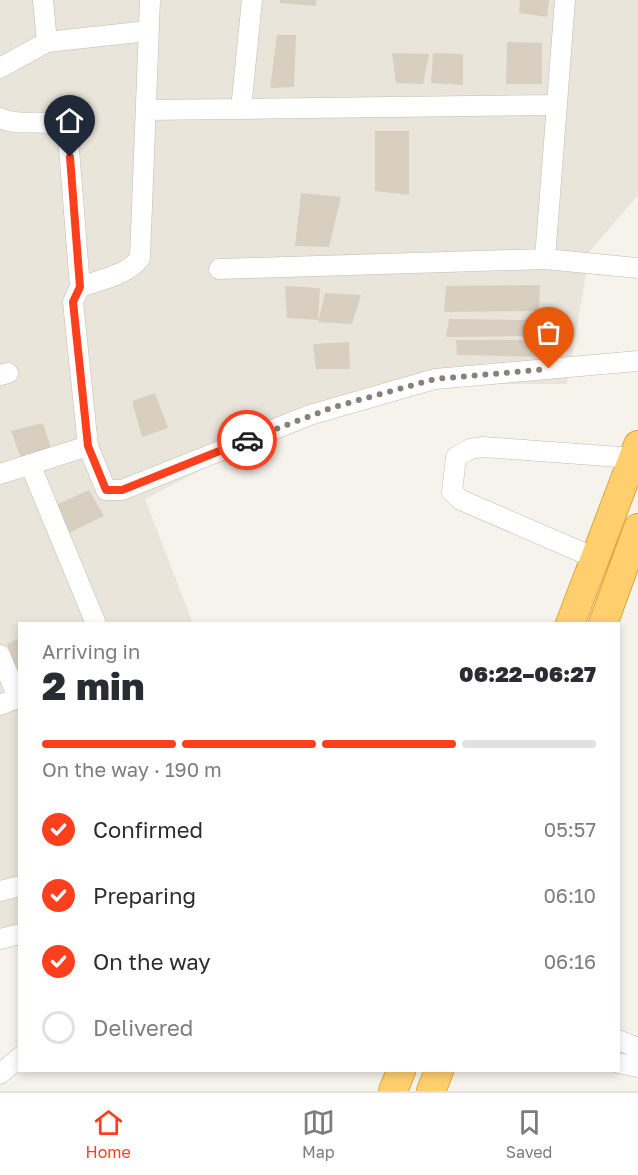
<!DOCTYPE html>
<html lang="en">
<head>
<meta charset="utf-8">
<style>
	:root { --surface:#fff; --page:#f7f7f7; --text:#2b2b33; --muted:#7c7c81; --line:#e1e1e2; --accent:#fc3f1d }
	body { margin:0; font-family:"Golos Text",sans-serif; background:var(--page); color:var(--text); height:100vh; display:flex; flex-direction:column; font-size:22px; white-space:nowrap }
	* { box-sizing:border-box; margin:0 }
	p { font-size:20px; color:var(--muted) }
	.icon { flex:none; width:33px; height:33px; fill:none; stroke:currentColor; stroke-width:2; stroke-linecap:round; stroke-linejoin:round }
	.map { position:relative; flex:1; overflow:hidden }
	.panel { position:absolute; left:18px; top:622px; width:602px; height:450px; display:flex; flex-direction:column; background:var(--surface); border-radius:0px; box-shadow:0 3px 9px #0003 }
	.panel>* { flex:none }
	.pin { position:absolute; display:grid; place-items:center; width:51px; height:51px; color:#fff; margin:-62px -26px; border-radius:50% 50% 50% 0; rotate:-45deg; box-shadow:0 0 6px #0007 }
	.pin .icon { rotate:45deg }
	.courier { position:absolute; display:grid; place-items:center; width:60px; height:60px; margin:-30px; border:4px solid #fc3f1d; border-radius:50%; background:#fff; color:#222; box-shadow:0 2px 8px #0007 }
	.headline em { font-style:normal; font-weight:800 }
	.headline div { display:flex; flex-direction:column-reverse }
	.headline { display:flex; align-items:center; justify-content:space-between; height:102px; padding:0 24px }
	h1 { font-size:39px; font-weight:800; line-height:45px }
	.bar { display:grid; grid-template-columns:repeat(4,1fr); gap:9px 6px; align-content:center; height:72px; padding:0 24px }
	.bar i { height:8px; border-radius:4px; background:var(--line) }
	.bar .on { background:var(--accent) }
	.bar p { grid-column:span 4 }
	ol { padding:0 24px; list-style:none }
	li { display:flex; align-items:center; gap:18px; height:66px }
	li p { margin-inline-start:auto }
	li .icon { padding:6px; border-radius:50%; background:var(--accent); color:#fff; stroke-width:4 }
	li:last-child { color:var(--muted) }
	li i { width:33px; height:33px; border:3px solid var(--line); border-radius:50% }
	.dock { display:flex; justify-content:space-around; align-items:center; height:84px; border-top:2px solid var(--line); background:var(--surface); font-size:16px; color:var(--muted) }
	.dock a { display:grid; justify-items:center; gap:3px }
	.dock .on { color:var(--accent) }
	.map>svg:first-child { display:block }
</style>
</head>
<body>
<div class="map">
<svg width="638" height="1091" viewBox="0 0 638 1091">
	<rect width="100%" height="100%" fill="#f6f3ec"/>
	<path fill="#eae5da" d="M0,0H638V195L590,251L567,384H426L257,441L145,499L193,624H20L19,942L0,948Z"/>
	<path fill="#d8cfc1" d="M280,0H316V6L280,3Z
		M520,0H549L547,17L519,13Z
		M277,35H296L294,87L270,88Z
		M507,42L542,43V84H506Z
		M392,53L429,54L423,84L396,83Z
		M433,53L463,54V85L431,83Z
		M375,131H409V195L375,191Z
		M301,193L341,197L329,247L295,246Z
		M540,285L539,311L444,312L446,286Z
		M285,286L320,288L318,320L287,318Z
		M325,293L361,295L352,324L318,322Z
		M449,319L542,320L543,336L446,337Z
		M456,340H544L542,357L457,355Z
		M349,342L350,369H316L313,344Z
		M155,393L168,428L142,437L132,401Z
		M43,423L53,454L21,458L11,431Z
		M89,490L104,516L69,533L56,505Z
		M20,638V680H19L7,644Z"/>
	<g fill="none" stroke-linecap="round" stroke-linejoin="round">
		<g stroke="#c2bbae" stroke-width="21">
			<path id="minor" d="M43,0L47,42
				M150,0L140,258C128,275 99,280 80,287L73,302L88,446L106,490H122L310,415L435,379L638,361
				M0,68L47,42L148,31
				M241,109L252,0
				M146,110L556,105
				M0,118C20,127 41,119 61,125L68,136L80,287
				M545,259L565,0
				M219,269L545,259L638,268
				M0,375L8,373
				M30,464L96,624
				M0,474L88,446
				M595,558L461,500L452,492L456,457L470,449L483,447L633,458
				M0,655L18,698
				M0,705L20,697
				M0,891L20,886
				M0,939L20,934
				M618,1040L638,1048
				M618,1063L638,1067
				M0,1074L20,1057"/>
		</g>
		<g stroke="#e0a43c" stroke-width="30">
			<path id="highway" d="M570,624L638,445
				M603,624L638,528
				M393,1091L401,1071
				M431,1091L439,1071"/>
		</g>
		<use href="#minor" stroke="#fff" stroke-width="20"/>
		<use href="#highway" stroke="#ffcf6e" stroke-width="28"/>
	</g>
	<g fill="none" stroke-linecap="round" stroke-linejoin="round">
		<path stroke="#878178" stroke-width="6" stroke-dasharray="0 10.8" d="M247,440L334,407L435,379L549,369"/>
		<path stroke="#fc3f1d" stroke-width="8" d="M70,157L80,287L73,302L88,446L106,490H122L247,440"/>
	</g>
</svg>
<div class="pin" style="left:549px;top:369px;background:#ea580c"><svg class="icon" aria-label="bag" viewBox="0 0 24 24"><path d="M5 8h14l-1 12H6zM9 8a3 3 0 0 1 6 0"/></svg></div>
<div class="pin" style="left:70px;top:157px;background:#1f2937"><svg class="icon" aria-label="home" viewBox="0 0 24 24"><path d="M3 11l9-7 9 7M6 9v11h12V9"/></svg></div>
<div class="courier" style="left:247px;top:440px"><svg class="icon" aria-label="car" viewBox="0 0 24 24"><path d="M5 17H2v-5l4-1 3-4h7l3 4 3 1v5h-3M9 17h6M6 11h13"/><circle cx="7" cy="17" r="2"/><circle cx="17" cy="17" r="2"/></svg></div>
<section class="panel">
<div class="headline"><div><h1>2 min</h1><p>Arriving in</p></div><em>06:22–06:27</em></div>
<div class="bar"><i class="on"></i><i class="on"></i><i class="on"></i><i></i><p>On the way · 190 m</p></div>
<ol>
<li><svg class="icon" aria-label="check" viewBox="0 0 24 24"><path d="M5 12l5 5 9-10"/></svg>Confirmed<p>05:57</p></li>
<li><svg class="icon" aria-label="check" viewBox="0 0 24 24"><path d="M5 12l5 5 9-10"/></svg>Preparing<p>06:10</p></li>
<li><svg class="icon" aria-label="check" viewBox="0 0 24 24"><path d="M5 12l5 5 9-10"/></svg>On the way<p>06:16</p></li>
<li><i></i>Delivered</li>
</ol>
</section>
</div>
<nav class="dock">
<a class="on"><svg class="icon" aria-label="home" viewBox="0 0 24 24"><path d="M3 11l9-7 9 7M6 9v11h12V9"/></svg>Home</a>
<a><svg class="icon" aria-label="map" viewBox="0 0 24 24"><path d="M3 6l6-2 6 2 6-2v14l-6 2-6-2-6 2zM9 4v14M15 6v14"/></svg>Map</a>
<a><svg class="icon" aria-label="saved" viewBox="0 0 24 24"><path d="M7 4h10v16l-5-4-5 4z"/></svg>Saved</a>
</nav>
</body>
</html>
